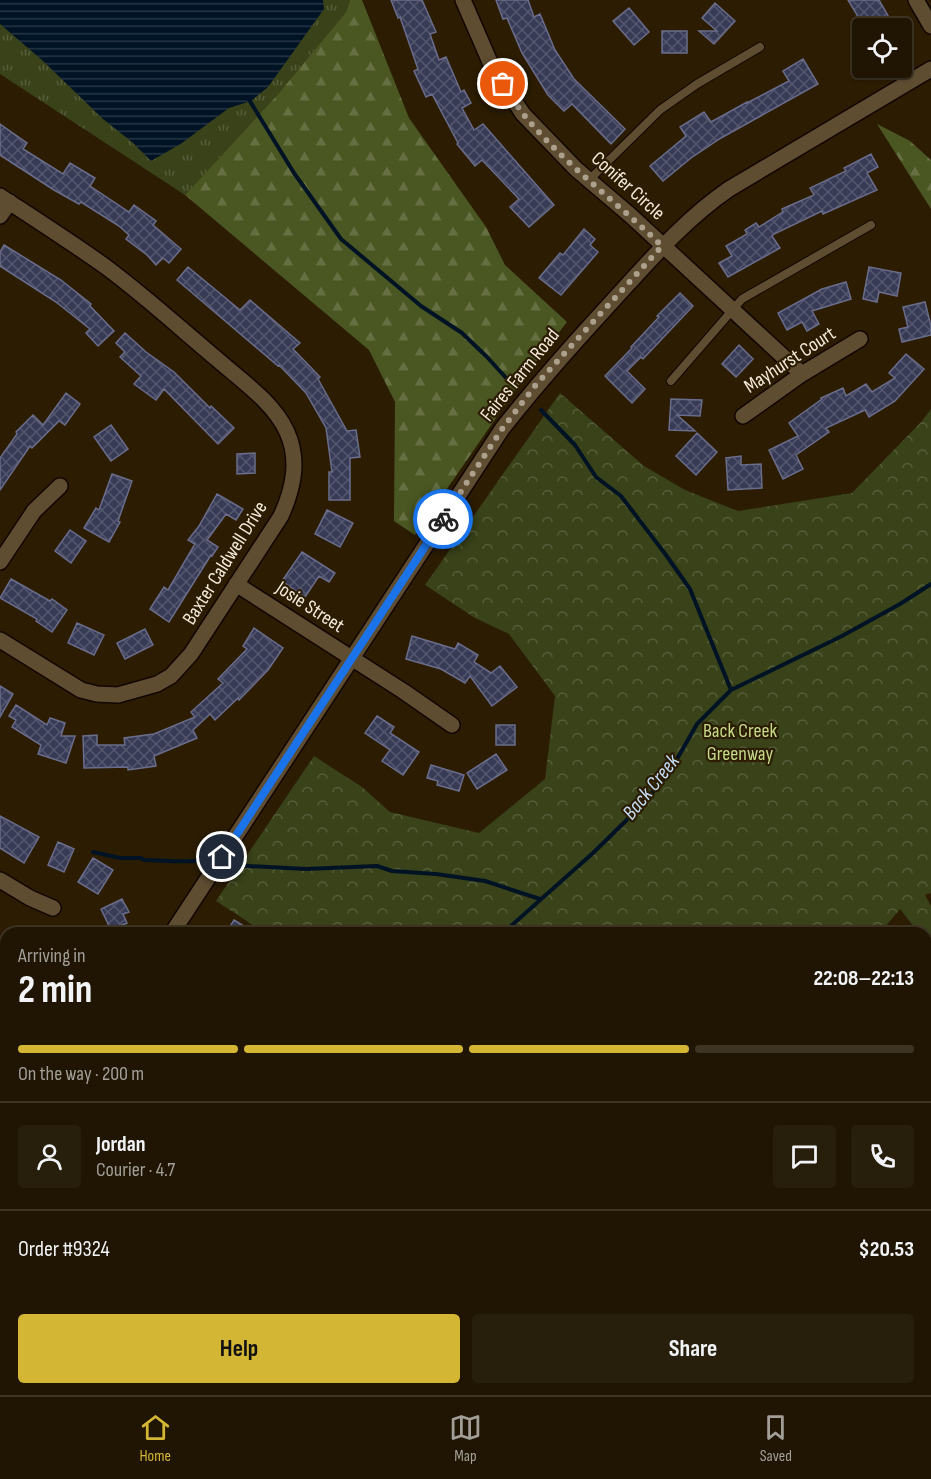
<!DOCTYPE html>
<html lang="en">
<head>
<meta charset="utf-8">
<style>
	:root { --surface:#201502; --page:#281e0c; --text:#f1f3f6; --muted:#a29f99; --line:#3d3424; --accent:#d4b635 }
	body { margin:0; font-family:"Sofia Sans Condensed",sans-serif; background:var(--page); color:var(--text); height:100vh; display:flex; flex-direction:column; font-size:22px; white-space:nowrap }
	* { box-sizing:border-box; margin:0 }
	p { font-size:20px; color:var(--muted) }
	.icon { flex:none; width:33px; height:33px; fill:none; stroke:currentColor; stroke-width:2; stroke-linecap:round; stroke-linejoin:round }
	.map { position:relative; flex:1; overflow:hidden }
	.sheet { position:absolute; left:0px; top:927px; width:932px; height:468px; display:flex; flex-direction:column; background:var(--surface); border-radius:18px 18px 0 0; box-shadow:0 2px 4px #0004,0 0 0 2px var(--line) }
	.sheet>* { flex:none }
	.buttons { position:absolute; left:852px; top:18px; display:grid; gap:12px }
	.buttons a { display:grid; place-items:center; width:60px; height:60px; border-radius:6px; background:var(--surface); box-shadow:0 2px 4px #0004,0 0 0 2px var(--line); font-size:30px }
	.pin { position:absolute; display:grid; place-items:center; width:51px; height:51px; color:#fff; margin:-26px; border:3px solid #fff; border-radius:50%; box-shadow:0 2px 6px #0007 }
	.courier { position:absolute; display:grid; place-items:center; width:60px; height:60px; margin:-30px; border:4px solid #1a73e8; border-radius:50%; background:#fff; color:#222; box-shadow:0 2px 8px #0007 }
	.headline em { font-style:normal; font-weight:700 }
	.headline div { display:flex; flex-direction:column-reverse }
	.headline { display:flex; align-items:center; justify-content:space-between; height:102px; padding:0 18px }
	h1 { font-size:39px; font-weight:700; line-height:45px }
	.bar { display:grid; grid-template-columns:repeat(4,1fr); gap:9px 6px; align-content:center; height:72px; padding:0 18px }
	.bar i { height:8px; border-radius:4px; background:var(--line) }
	.bar .selected { background:var(--accent) }
	.bar p { grid-column:span 4 }
	.line { display:flex; align-items:center; gap:15px; padding:0 18px; border-top:2px solid var(--line) }
	.line div { flex:1 }
	.round { display:grid; place-items:center; flex:none; width:63px; height:63px; border-radius:6px; background:var(--page) }
	.primary-button { display:flex; gap:12px; margin-top:auto; padding:12px 18px }
	.primary-button a { flex:1; height:69px; border-radius:6px; background:var(--accent); color:#111; font-size:24px; font-weight:700; line-height:69px; text-align:center }
	.primary-button a+a { background:var(--page); color:var(--text) }
	.tabs { display:flex; justify-content:space-around; align-items:center; height:84px; border-top:2px solid var(--line); background:var(--surface); font-size:16px; color:var(--muted) }
	.tabs a { display:grid; justify-items:center; gap:3px }
	.tabs .selected { color:var(--accent) }
	.map>svg:first-child { display:block }
</style>
</head>
<body>
<div class="map">
<svg width="931" height="1395" viewBox="0 0 931 1395">
	<defs>
		<pattern id="grass-tufts" width="24" height="20" patternUnits="userSpaceOnUse" patternTransform="scale(1.5)"><rect width="24" height="20" fill="#394219"/><path d="M3 7l-1-3M5 7V3M7 7l1-3M15 17l-1-3M17 17v-4M19 17l1-3" fill="none" stroke="#565d3a"/></pattern>
		<pattern id="forest-firs" width="22" height="20" patternUnits="userSpaceOnUse" patternTransform="scale(1.5)"><rect width="22" height="20" fill="#4b5722"/><path d="M5 1l3.5 6h-7zM16 11l3.5 6h-7z" fill="#656f42"/></pattern>
		<pattern id="park-crowns" width="20" height="18" patternUnits="userSpaceOnUse" patternTransform="scale(1.5)"><rect width="20" height="18" fill="#394219"/><path d="M2 6a3 3 0 1 1 6 0M12 15a3 3 0 1 1 6 0" fill="none" stroke="#565d3a"/></pattern>
		<pattern id="water-rules" width="6" height="5" patternUnits="userSpaceOnUse" patternTransform="scale(1.5)"><rect width="6" height="5" fill="#001325"/><path d="M0 2.5h6" fill="none" stroke="#263544"/></pattern>
		<pattern id="building-cross-hatch" width="8" height="8" patternUnits="userSpaceOnUse" patternTransform="scale(1.5)"><rect width="8" height="8" fill="#383b56"/><path d="M0 0l8 8M0 8l8-8" fill="none" stroke="#55576e"/></pattern>
	</defs>
	<rect width="100%" height="100%" fill="#2b1c02"/>
	<path fill="url(#grass-tufts)" d="M0,0H350L346,12L279,93L185,195L0,74Z"/>
	<path fill="url(#forest-firs)" d="M350,0H362L409,118L486,227L505,265L567,322L525,376L415,535L394,521L395,402L369,350L185,195L279,93L346,12Z
		M877,124L910,141L931,160V209Z"/>
	<path fill="url(#park-crowns)" d="M560,393L644,466L685,490L738,511L852,493L922,421L931,409V893L925,895L931,906V949L926,942V933H919L900,909L880,933H265L216,901L314,756L362,787L390,812L479,833L545,779L555,696L509,634L475,618L425,585Z
		M272,1389H534L538,1395H272Z"/>
	<path fill="url(#water-rules)" d="M0,0H323L324,9L268,87L251,101L229,108L182,143L151,161L132,142L103,119L42,60L0,24Z
		M13,1389H198L200,1395H13Z"/>
	<g fill="none" stroke-linecap="round" stroke-linejoin="round">
		<path stroke="#001325" stroke-width="4" d="M248,98L294,173L341,239L421,306L462,333L487,357L508,380
			M541,410L575,445L596,477L621,496L666,555L690,589L731,690
			M93,852L120,858H141L144,860C164,860 184,863 203,860
			M229,865L306,869L377,866L392,871L436,874L485,881L540,899
			M503,933L593,853L639,808L669,773L697,724L731,690L842,636L900,604L931,584
			M398,1389L400,1395"/>
	</g>
	<path fill="url(#building-cross-hatch)" stroke="#6a6d8b" stroke-width="1.5" d="M391,0H422L436,32L430,34L439,60L446,57L461,92L464,90L471,103L462,108L474,130L483,124L554,205L529,227L510,207L519,199L482,160L475,166L457,144L458,143L432,94L426,97L414,71L418,69L400,17L398,18Z
		M496,0H528L534,17L540,14L555,50L574,79L625,129L611,144L572,104L564,111L548,95L522,53L507,18L503,19Z
		M848,0H879L895,28H865Z
		M715,3L735,21L714,44L699,31H717L702,18Z
		M629,8L649,32L634,45L613,21Z
		M662,31H687V53H662Z
		M803,59L818,84L721,138L691,158L663,181L650,166L686,136L680,127L704,112L711,122L747,102V103L789,81L783,71Z
		M0,124L27,143L23,149L63,174L70,163L95,178L90,186L129,212L134,205L156,221L153,225L181,249L169,263L163,258L156,265L147,255L126,239L129,235L119,226L81,202L79,204L54,190L0,155Z
		M871,154L878,167L867,173L877,190L823,214L822,211L774,234L772,236L780,248L728,277L719,263L732,256L726,246L747,234L745,230L756,223L759,227L783,212L782,209L814,195L810,188L846,171L844,168Z
		M584,229L595,239L590,245L598,252L561,295L539,278L560,253L563,255Z
		M4,245L61,280L91,304L90,306L114,331L98,346L86,333L90,329L56,302L0,266V252Z
		M188,267L240,310L250,300L300,343L293,349L320,377L318,379L347,431L356,430L360,457L350,458V500H329V472H332L326,428L306,393L279,365L278,366L177,280Z
		M869,267L901,273L897,296L879,292L877,302L863,299Z
		M846,282L851,299L812,311L819,324L807,331L802,322L787,330L778,313L822,289Z
		M680,293L693,306L643,359L641,357L627,371L645,389L632,403L605,376L632,348L631,347L659,317L657,316Z
		M925,302L931,326V335L902,342L899,329L908,327L903,307Z
		M125,333L146,352L174,372L210,408L211,406L234,428L218,444L164,389L156,400L134,384L141,376L120,357L125,352L116,343Z
		M739,345L753,359L736,377L722,364Z
		M906,354L924,369L895,401L869,417L865,410L826,428L829,432L796,455L803,469L783,479L769,450L798,436L789,423L822,399L821,398L843,388L846,396L866,384L872,392L895,378L889,373Z
		M66,393L80,404L65,425L59,421L32,448L30,446L0,490V458L17,434L16,432L33,415L43,425Z
		M671,399L702,400L700,416L677,415L695,431L669,430Z
		M111,425L128,449L111,461L94,437Z
		M697,433L717,452L696,475L676,456Z
		M255,453V473L237,474V454Z
		M741,456V465L761,464L762,488L728,490L726,458Z
		M112,474L132,481L118,521L120,522L109,542L84,528L96,508L99,510Z
		M217,494L243,509L236,520L226,514L207,540L218,547L212,556L211,555L169,622L150,609L164,587L168,590L195,544L188,540L199,526Z
		M327,510L353,523L340,547L315,534Z
		M70,530L86,541L71,563L55,551Z
		M302,552L335,573L329,582L319,576L305,597L282,581Z
		M11,579L50,601L52,599L67,610L52,632L36,621L37,619L0,598Z
		M77,623L104,635L94,655L68,643Z
		M254,628L283,648L268,670L239,700L238,698L215,720L210,714L193,730L197,738L154,756L156,766L128,770V767L84,768L83,736L97,735V745H125L124,738L154,734L195,717L191,712L223,683L218,679L247,649L243,646Z
		M145,629L153,645L125,659L117,643Z
		M412,636L455,649L458,643L478,655L474,662L491,673L500,666L517,687L492,706L470,676L465,683L441,669L406,659Z
		M0,686L13,694L0,717Z
		M16,705L47,725L50,718L65,723L61,736H75L66,763L38,754L41,745L12,727L16,720L9,716Z
		M377,716L394,727L390,733L419,752L403,775L382,761L390,750L365,733Z
		M496,725H515V745H496Z
		M496,754L507,770L477,789L467,773Z
		M431,765L464,775L459,791L437,785L438,781L427,778Z
		M0,816L39,837L24,863L0,848Z
		M58,842L74,849L64,872L48,865Z
		M93,858L113,870L98,894L78,882Z
		M122,899L129,912L123,914L127,923L111,930L101,909Z
		M234,920L255,933H226Z"/>
	<g fill="none" stroke-linecap="round" stroke-linejoin="round">
		<g stroke="#130600" stroke-width="10">
			<path id="service" d="M589,180L660,110L697,84L760,47
				M671,381L742,299L871,225"/>
		</g>
		<g stroke="#130600" stroke-width="18">
			<path id="minor" d="M463,0L493,69L523,114L576,169L630,215L802,374
				M916,0L931,26
				M0,196C35,219 71,242 106,267C145,296 181,329 218,360C242,381 274,403 287,432C300,461 293,489 281,516L191,654L171,676L157,684L118,695L97,694L81,690L0,640
				M0,216L10,202
				M743,416L802,374L860,339
				M0,562L34,511L60,486
				M236,584L403,691L452,725
				M0,880L30,898L53,908
				M172,933L502,429C542,378 585,331 629,283C660,249 690,216 729,189L931,69
				M0,1062L6,1066
				M0,1195L6,1186
				M926,1293L931,1296
				M666,1389L670,1395"/>
		</g>
		<use href="#service" stroke="#5f4d32" stroke-width="8"/>
		<use href="#minor" stroke="#5f4d32" stroke-width="15"/>
	</g>
	<g fill="none" stroke-linecap="round" stroke-linejoin="round">
		<path stroke="#ada18e" stroke-width="6" stroke-dasharray="0 10.8" d="M443,519L502,429L535,386L662,246C617,202 564,164 524,115C516,105 510,94 503,84"/>
		<path stroke="#1a73e8" stroke-width="8" d="M222,857L443,519"/>
	</g>
	<g text-anchor="middle" dominant-baseline="central" stroke-width="4.5" stroke-linejoin="round" paint-order="stroke">
		<g font-size="20" fill="#f3e9d9" stroke="#2b1c02">
			<text transform="translate(628 186) rotate(42)">Conifer Circle</text>
			<text transform="translate(790 360) rotate(-33)">Mayhurst Court</text>
			<text transform="translate(520 375) rotate(-51)">Faires Farm Road</text>
			<text transform="translate(225 563) rotate(-58)">Baxter Caldwell Drive</text>
			<text transform="translate(310 607) rotate(33)">Josie Street</text>
		</g>
		<g font-size="20" fill="#c5da88" stroke="#2b1c02">
			<text x="740" y="731">Back Creek<tspan x="740" dy="23">Greenway</tspan></text>
		</g>
		<g font-size="21" font-style="italic" fill="#c4def6" stroke="#2b1c02">
			<text transform="translate(651 787) rotate(-51)">Back Creek</text>
		</g>
	</g>
</svg>
<div class="buttons">
<a><svg class="icon" aria-label="locate" viewBox="0 0 24 24"><circle cx="12" cy="12" r="6"/><path d="M12 2v4M12 18v4M2 12h4M18 12h4"/></svg></a>
</div>
<div class="pin" style="left:503px;top:84px;background:#ea580c"><svg class="icon" aria-label="bag" viewBox="0 0 24 24"><path d="M5 8h14l-1 12H6zM9 8a3 3 0 0 1 6 0"/></svg></div>
<div class="pin" style="left:222px;top:857px;background:#1f2937"><svg class="icon" aria-label="home" viewBox="0 0 24 24"><path d="M3 11l9-7 9 7M6 9v11h12V9"/></svg></div>
<div class="courier" style="left:443px;top:519px"><svg class="icon" aria-label="bike" viewBox="0 0 24 24"><circle cx="6" cy="16" r="4"/><circle cx="18" cy="16" r="4"/><path d="M6 16l4-8h5l3 8M10 8l3 8H6M13 5h3"/></svg></div>
<section class="sheet">
<div class="headline"><div><h1>2 min</h1><p>Arriving in</p></div><em>22:08–22:13</em></div>
<div class="bar"><i class="selected"></i><i class="selected"></i><i class="selected"></i><i></i><p>On the way · 200 m</p></div>
<div class="line" style="height:108px"><a class="round"><svg class="icon" aria-label="person" viewBox="0 0 24 24"><circle cx="12" cy="8" r="4"/><path d="M4 21q1-7 8-7t8 7"/></svg></a><div><b>Jordan</b><p>Courier · 4.7</p></div><a class="round"><svg class="icon" aria-label="chat" viewBox="0 0 24 24"><path d="M4 5h16v11H9l-5 4z"/></svg></a><a class="round"><svg class="icon" aria-label="phone" viewBox="0 0 24 24"><path d="M5 4h4l2 5-3 2q2 4 5 5l2-3 5 2v4C11 20 4 13 5 4z"/></svg></a></div>
<div class="line" style="height:78px"><div>Order #9324</div><b>$20.53</b></div>
<div class="primary-button"><a>Help</a><a>Share</a></div>
</section>
</div>
<nav class="tabs">
<a class="selected"><svg class="icon" aria-label="home" viewBox="0 0 24 24"><path d="M3 11l9-7 9 7M6 9v11h12V9"/></svg>Home</a>
<a><svg class="icon" aria-label="map" viewBox="0 0 24 24"><path d="M3 6l6-2 6 2 6-2v14l-6 2-6-2-6 2zM9 4v14M15 6v14"/></svg>Map</a>
<a><svg class="icon" aria-label="saved" viewBox="0 0 24 24"><path d="M7 4h10v16l-5-4-5 4z"/></svg>Saved</a>
</nav>
</body>
</html>
